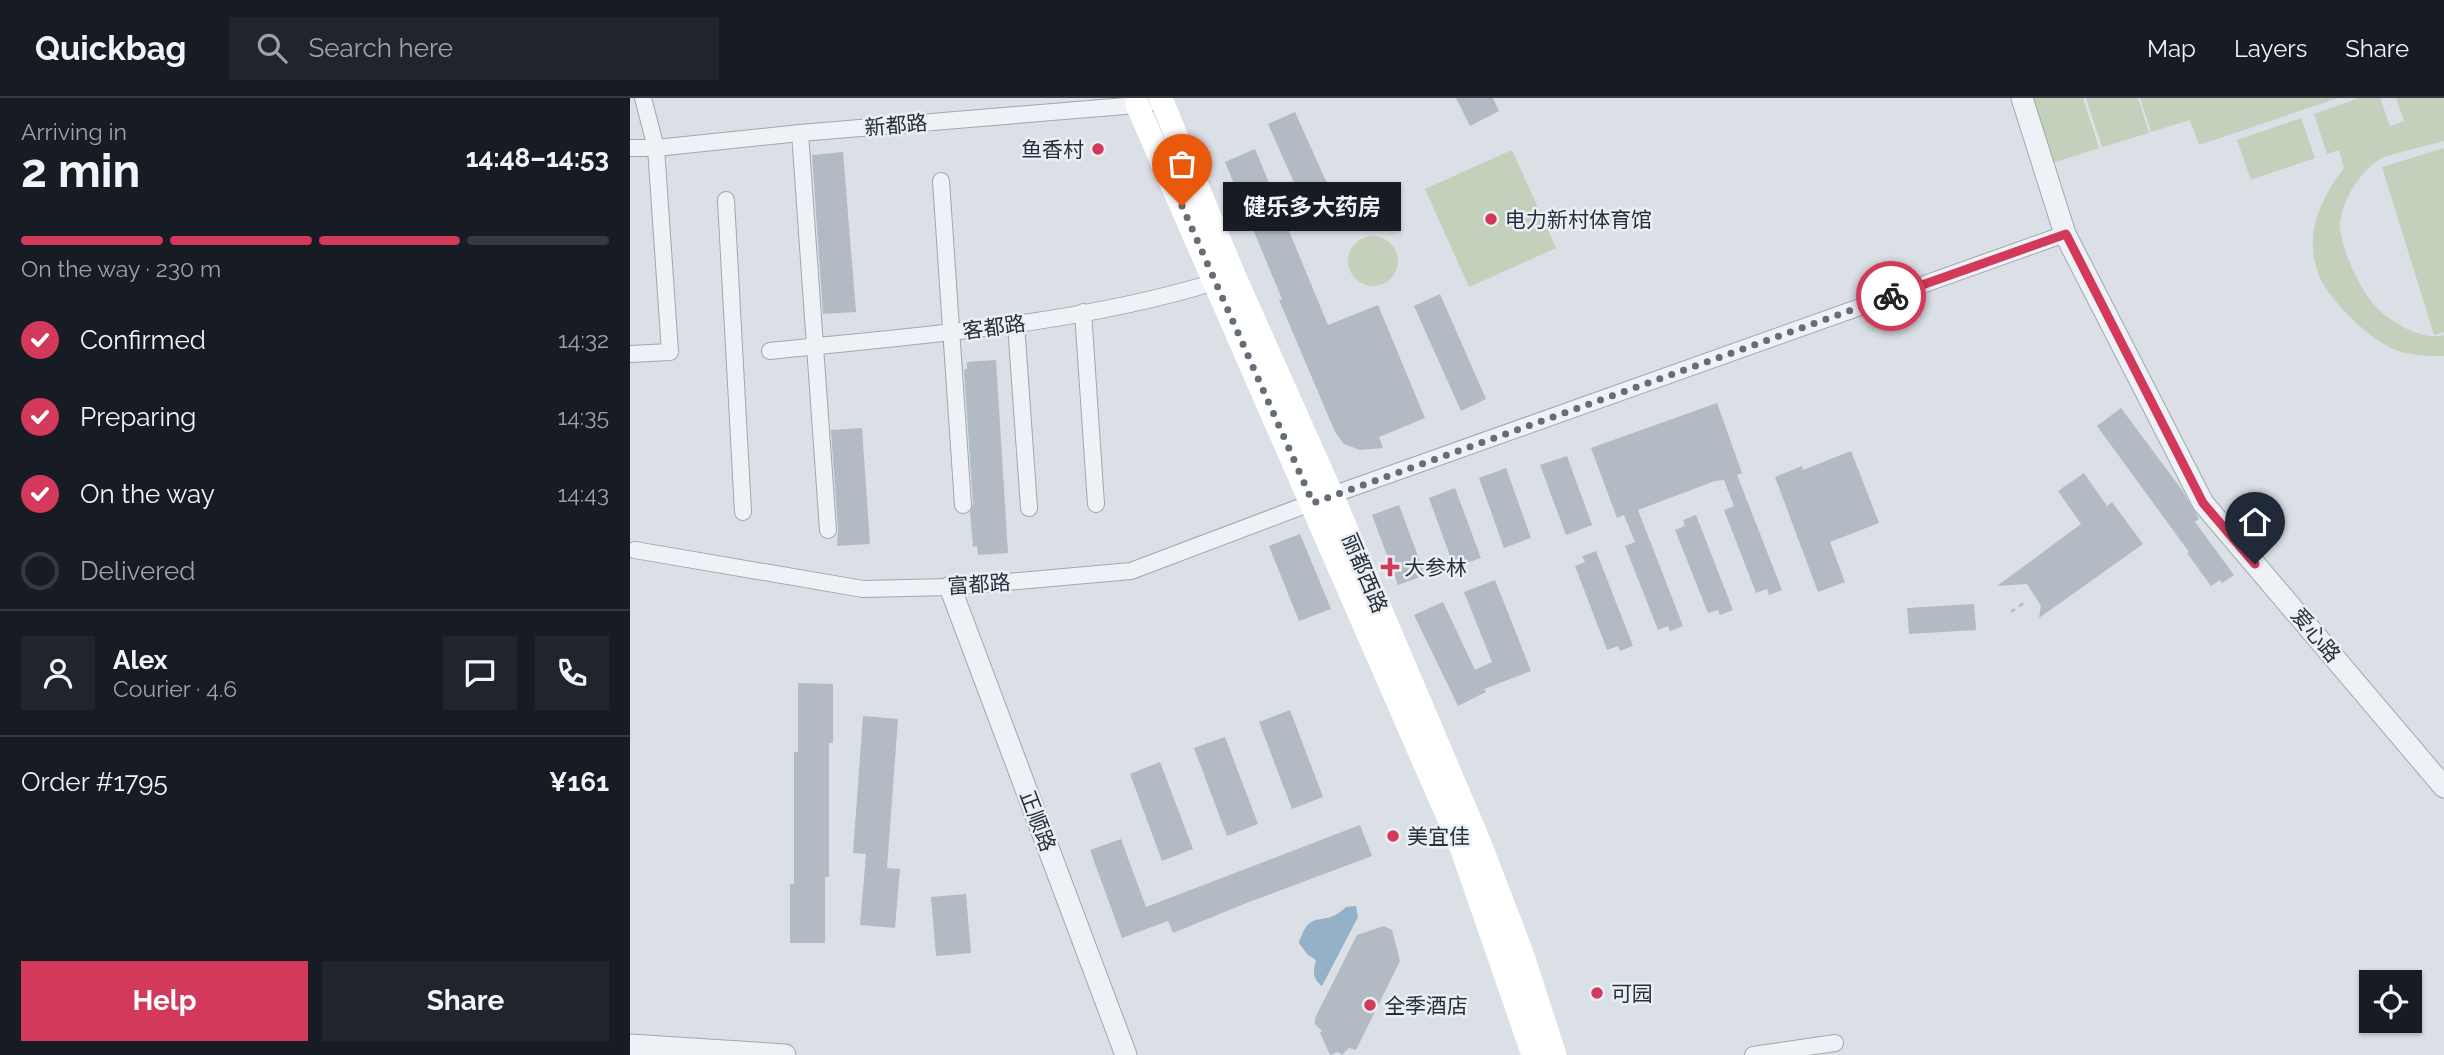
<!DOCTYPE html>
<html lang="en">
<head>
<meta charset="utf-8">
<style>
	:root { --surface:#171b24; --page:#20242c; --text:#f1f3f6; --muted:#9ea1a6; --line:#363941; --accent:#d2395b }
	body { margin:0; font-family:Raleway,"Noto Sans SC",sans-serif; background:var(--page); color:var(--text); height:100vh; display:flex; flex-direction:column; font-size:26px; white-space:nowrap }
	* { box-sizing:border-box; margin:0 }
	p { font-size:23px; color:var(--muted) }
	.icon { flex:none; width:38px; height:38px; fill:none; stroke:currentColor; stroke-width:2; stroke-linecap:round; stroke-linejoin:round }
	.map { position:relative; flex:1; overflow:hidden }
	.sheet { display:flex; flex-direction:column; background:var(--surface); width:630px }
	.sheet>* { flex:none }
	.buttons { position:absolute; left:1729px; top:872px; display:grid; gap:14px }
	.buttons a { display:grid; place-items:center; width:63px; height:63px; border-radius:0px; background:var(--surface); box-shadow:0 2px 5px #0004; font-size:35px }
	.pin { position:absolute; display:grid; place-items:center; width:60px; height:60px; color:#fff; margin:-72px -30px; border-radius:50% 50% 50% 0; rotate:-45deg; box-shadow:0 0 7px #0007 }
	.pin .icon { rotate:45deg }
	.courier { position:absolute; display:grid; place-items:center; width:70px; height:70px; margin:-35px; border:5px solid #d2395b; border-radius:50%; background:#fff; color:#222; box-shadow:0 2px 9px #0007 }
	.bubble { position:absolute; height:49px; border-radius:0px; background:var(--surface); box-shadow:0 2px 5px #0004; font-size:23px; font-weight:700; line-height:49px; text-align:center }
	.overview em { font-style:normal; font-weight:700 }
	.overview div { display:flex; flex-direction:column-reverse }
	.overview { display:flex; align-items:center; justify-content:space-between; height:119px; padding:0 21px }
	h1 { font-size:46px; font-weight:700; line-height:52px }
	.bar { display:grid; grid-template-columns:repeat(4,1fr); gap:10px 7px; align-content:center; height:84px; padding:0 21px }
	.bar i { height:9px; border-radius:5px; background:var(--line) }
	.bar .active { background:var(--accent) }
	.bar p { grid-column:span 4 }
	.line { display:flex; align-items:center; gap:18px; padding:0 21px; border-top:2px solid var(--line) }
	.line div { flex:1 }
	.round { display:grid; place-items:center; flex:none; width:74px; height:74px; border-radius:0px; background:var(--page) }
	ol { padding:0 21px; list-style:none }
	li { display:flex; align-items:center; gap:21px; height:77px }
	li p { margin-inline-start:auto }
	li .icon { padding:7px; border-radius:50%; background:var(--accent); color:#fff; stroke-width:4 }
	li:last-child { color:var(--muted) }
	li i { width:38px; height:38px; border:4px solid var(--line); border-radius:50% }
	.action { display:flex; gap:14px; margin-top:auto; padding:14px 21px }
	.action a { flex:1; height:80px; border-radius:0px; background:var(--accent); color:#fff; font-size:28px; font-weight:700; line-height:80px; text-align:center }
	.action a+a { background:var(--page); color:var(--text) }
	header { display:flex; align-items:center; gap:42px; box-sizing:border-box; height:98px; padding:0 35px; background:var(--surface); border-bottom:2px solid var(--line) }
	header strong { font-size:33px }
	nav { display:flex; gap:38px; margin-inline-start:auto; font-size:24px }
	.search { width:490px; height:63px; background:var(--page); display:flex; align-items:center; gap:18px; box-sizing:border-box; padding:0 24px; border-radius:0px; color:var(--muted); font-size:26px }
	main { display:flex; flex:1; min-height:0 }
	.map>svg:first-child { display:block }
</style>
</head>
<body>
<header>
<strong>Quickbag</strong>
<div class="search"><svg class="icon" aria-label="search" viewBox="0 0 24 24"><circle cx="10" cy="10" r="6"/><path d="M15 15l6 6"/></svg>Search here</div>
<nav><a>Map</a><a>Layers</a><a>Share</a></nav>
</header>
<main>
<section class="sheet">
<div class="overview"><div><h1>2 min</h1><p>Arriving in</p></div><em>14:48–14:53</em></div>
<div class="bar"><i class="active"></i><i class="active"></i><i class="active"></i><i></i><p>On the way · 230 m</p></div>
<ol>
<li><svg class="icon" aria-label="check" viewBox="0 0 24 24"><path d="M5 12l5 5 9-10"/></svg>Confirmed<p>14:32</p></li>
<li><svg class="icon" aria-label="check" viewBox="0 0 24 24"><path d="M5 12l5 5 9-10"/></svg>Preparing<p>14:35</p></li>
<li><svg class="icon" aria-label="check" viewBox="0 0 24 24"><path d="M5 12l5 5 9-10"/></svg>On the way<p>14:43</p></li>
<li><i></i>Delivered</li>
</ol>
<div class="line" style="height:126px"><a class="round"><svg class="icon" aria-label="person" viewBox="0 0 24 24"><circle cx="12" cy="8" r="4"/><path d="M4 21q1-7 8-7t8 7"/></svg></a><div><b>Alex</b><p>Courier · 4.6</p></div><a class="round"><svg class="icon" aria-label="chat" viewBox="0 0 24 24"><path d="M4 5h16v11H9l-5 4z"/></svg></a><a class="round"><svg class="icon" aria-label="phone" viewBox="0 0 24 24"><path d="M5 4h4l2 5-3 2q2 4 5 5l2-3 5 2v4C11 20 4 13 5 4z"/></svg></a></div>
<div class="line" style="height:91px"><div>Order #1795</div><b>¥161</b></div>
<div class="action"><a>Help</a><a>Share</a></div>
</section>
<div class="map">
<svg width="1814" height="957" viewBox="0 0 1814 957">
	<rect width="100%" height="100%" fill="#dbe0e6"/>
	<path fill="#c2d0bc" d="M1402,0H1453L1469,50L1423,65Z
		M1456,0H1508L1519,35L1472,49Z
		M1510,0H1708L1569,47L1560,22L1521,34Z
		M1729,0H1750L1760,28L1774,23L1766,0H1814V43C1798,48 1759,55 1747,63C1729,76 1711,104 1710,127C1710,150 1731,194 1747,210C1762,225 1793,243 1814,237V258C1800,258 1786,258 1771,254C1746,247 1709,211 1695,189C1688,178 1683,161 1683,148C1682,119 1697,92 1714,70L1709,52L1697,56L1684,16Z
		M1671,20L1685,60L1621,82L1607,42Z
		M1814,50V234L1804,237L1752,69Z
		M882,52L926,150L839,189L795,91Z
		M718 163a25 25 0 1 1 50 0a25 25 0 1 1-50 0Z"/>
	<path fill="#94b1c8" d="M726,808L728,819L692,888C682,880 683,874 686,862L678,857L669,845C681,807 693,832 716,809Z"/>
	<path fill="#b2bac3" d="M826,0H863L869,13L840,28Z
		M665,14L708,110L681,123L638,26Z
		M625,51L698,227L748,207L795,320L749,339L753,350L730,352L714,346L705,334L649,202L652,201L595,64Z
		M213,54L226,214L193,216L182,57Z
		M810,196L856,301L831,313L784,208Z
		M366,262L378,455L348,457L347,448L343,449L340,414L343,406L334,271H337V264Z
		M1087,305L1112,375L1107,377L1152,492L1139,497L1137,491L1126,495L1094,412L1104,408L1094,382L1085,383L1008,412L1053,528L1040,533L1038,528L1028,532L995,448L1005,444L994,417L987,420L961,350Z
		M1491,310L1552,392L1569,421L1565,424L1604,477L1592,485L1590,482L1581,488L1557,455L1559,454L1467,328Z
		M232,330L240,446L207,448L208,431L201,332Z
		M1221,353L1249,425L1200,444L1215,484L1188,494L1145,379L1172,368L1173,372Z
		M937,358L962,427L936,437L910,367Z
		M876,370L901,440L874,450L849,380Z
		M1454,375L1477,408L1482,404L1513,446L1409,520L1411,508L1397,486L1367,488L1451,426L1428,393Z
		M825,390L851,460L824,469L799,400Z
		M769,407L795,477L768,487L742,417Z
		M1066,417L1103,512L1090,517L1088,512L1078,515L1045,432L1055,428L1053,422Z
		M670,436L701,511L669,523L639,448Z
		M966,453L1003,548L990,553L988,548L977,552L945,468L955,464L952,458Z
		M865,482L901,573L854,591L856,594L828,608L784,517L813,504L845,572L862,564L834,494Z
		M1344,506L1346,532L1279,536L1277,510Z
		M168,585L203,586V645H199V779H195V845H160V786H164V654H168Z
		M660,612L693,699L662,711L629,624Z
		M233,618L268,621L257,770L270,771L265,830L230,827L236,756L223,755Z
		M595,639L628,726L597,738L564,650Z
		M530,664L563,751L532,763L500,676Z
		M730,727L742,758L619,804L543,835L538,823L492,840L460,752L491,741L516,809Z
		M336,796L341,855L306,858L301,799Z
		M754,828L762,832L770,863L726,952L719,950L712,957L708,954L700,957L690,935L692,933L685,926V920L727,837Z"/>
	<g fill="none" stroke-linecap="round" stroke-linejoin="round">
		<g stroke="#a1a7b0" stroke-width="18">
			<path id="minor" d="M170,35L198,432
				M0,50H26L170,35L507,7L532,3L535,0
				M311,83L333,407
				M96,102L113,414
				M453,214L466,406
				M386,226L399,410
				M140,253C289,237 441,228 585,184
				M0,256L40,254L26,50L13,0
				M5,452L233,491L320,489L501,473L702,397L1435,136
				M1123,957L1205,945"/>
		</g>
		<g stroke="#a1a7b0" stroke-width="23">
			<path id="tertiary" d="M1392,0L1435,136L1573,405L1814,689
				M320,489L496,957
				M0,947L155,957"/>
		</g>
		<path stroke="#b6bbc1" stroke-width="2.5" stroke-dasharray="5 5" stroke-linecap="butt" d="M1381,514L1395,504"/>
		<use href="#minor" stroke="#eef1f5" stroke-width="16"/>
		<use href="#tertiary" stroke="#eef1f5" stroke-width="21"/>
		<path stroke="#fff" stroke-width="23" d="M532,3L604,177L702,397L849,743L892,855L925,957
			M507,7L831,749L903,957"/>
	</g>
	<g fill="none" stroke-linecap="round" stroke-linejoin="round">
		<path stroke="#656d78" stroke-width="7" stroke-dasharray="0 12.6" d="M552,108L683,405L1261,198"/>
		<path stroke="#d2395b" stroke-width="9" d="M1261,198L1436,136L1573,405L1625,466"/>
	</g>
	<g fill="#d2395b" stroke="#eaeff4" stroke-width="2.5">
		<circle cx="468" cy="51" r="7"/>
		<circle cx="861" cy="121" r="7"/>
		<path d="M756.5 458.5h7v7h7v7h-7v7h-7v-7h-7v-7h7z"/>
		<circle cx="763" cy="738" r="7"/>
		<circle cx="967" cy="895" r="7"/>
		<circle cx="740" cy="907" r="7"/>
	</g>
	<g text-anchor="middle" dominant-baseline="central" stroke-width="5" stroke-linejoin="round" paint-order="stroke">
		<g font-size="21" fill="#252f3d" stroke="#eaeff4">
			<text transform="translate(266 27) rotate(-5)">新都路</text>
			<text transform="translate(364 229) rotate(-8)">客都路</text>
			<text transform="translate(735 475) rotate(67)">丽都西路</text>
			<text transform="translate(349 486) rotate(-4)">富都路</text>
			<text transform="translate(1686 537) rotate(50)">爱心路</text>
			<text transform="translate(408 723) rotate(69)">正顺路</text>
		</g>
		<g font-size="21" fill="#252f3d" stroke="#eaeff4" text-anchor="start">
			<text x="454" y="51" text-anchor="end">鱼香村</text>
			<text x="875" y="121">电力新村体育馆</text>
			<text x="774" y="469">大参林</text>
			<text x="777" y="738">美宜佳</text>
			<text x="981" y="895">可园</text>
			<text x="754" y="907">全季酒店</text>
		</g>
	</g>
</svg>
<div class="buttons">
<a><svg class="icon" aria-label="locate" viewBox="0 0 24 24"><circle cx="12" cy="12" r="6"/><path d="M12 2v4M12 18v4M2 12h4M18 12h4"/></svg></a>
</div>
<div class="pin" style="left:552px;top:108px;background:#ea580c"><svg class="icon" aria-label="bag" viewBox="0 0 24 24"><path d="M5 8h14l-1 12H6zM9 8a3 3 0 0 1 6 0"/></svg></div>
<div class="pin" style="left:1625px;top:466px;background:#1f2937"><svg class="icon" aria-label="home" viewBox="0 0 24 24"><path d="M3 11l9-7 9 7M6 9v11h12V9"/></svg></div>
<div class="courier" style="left:1261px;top:198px"><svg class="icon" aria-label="bike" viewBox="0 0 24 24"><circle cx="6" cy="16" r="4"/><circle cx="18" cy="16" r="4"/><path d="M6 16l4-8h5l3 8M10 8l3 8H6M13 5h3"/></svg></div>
<div class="bubble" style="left:593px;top:84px;width:178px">健乐多大药房</div>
</div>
</main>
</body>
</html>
